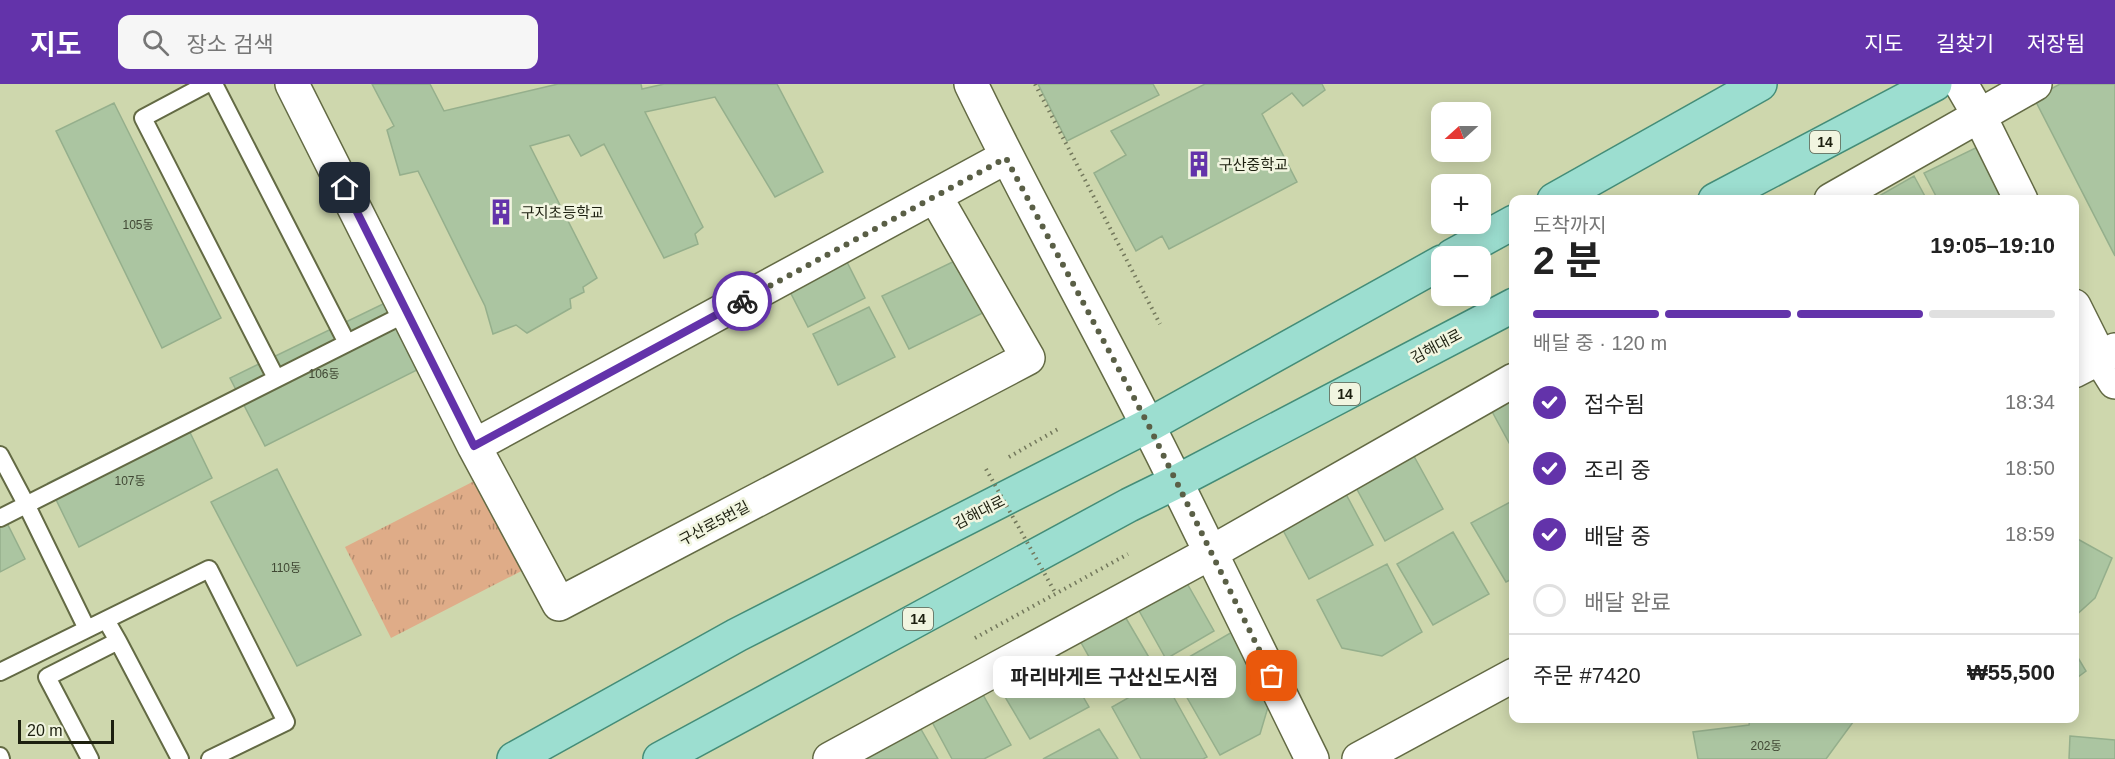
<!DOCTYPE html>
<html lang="ko">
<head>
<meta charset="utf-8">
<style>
	:root { --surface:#fff; --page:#f6f6f6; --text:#222; --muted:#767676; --line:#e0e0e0; --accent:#6333aa }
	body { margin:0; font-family:Helvetica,"Noto Sans KR",sans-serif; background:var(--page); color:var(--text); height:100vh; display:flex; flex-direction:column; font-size:22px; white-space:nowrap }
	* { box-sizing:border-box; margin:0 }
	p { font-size:20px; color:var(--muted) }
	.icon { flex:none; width:33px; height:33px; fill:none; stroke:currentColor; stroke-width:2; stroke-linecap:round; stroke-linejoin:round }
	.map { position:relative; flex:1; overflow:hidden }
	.sheet { position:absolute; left:1509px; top:111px; width:570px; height:528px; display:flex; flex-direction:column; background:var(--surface); border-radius:12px; box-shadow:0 3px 15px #0003 }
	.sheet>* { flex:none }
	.needle { width:39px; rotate:249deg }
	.controls { position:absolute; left:1431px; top:18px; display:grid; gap:12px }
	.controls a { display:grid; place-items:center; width:60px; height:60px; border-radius:12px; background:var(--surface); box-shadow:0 3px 15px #0003; font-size:30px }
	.scale { position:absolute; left:18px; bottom:15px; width:96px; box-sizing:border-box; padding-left:6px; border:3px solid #1c1f0f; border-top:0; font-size:16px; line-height:21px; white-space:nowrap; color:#1c1f0f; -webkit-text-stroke:4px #f1f5e0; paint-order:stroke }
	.pin { position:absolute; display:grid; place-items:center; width:51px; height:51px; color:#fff; margin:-26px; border-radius:12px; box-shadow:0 3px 9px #0006 }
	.courier { position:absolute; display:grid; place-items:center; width:60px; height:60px; margin:-30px; border:4px solid #6333aa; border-radius:50%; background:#fff; color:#222; box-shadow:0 2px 8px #0007 }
	.bubble { position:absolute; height:42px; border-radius:12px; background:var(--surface); box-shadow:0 3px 15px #0003; font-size:20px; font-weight:700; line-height:42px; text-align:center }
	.head em { font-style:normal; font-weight:700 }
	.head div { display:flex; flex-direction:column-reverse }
	.head { display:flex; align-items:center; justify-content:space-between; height:102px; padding:0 24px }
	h1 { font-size:39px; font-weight:700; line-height:45px }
	.bar { display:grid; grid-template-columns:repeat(4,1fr); gap:9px 6px; align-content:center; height:72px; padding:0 24px }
	.bar i { height:8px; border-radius:4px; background:var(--line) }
	.bar .active { background:var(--accent) }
	.bar p { grid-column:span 4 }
	.line { display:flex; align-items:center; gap:15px; padding:0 24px; border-top:2px solid var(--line) }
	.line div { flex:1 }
	ol { padding:0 24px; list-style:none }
	li { display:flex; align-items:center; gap:18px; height:66px }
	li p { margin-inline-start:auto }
	li .icon { padding:6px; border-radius:50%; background:var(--accent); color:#fff; stroke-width:4 }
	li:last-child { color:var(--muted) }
	li i { width:33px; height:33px; border:3px solid var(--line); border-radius:50% }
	header { display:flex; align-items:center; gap:36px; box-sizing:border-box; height:84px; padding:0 30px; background:var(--accent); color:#fff }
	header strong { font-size:28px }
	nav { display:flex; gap:33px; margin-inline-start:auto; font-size:21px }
	.search { width:420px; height:54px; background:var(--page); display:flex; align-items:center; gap:15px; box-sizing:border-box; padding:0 21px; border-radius:12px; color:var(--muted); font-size:22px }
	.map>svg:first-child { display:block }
</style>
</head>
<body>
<header>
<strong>지도</strong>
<div class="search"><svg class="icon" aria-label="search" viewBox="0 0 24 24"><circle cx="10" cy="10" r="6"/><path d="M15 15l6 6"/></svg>장소 검색</div>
<nav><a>지도</a><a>길찾기</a><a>저장됨</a></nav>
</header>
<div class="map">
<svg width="2115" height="675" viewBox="0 0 2115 675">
	<defs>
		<pattern id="park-tufts" width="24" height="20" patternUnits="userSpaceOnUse" patternTransform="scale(1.5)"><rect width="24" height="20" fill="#dfac88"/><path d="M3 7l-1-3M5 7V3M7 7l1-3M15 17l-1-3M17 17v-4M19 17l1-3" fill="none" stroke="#b48b6e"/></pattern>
	</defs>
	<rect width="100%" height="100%" fill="#ced7ad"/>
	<path fill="url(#park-tufts)" d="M486,391L535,480L391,554L345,463Z"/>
	<path fill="#abc5a1" stroke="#95af8c" stroke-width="1.5" d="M372,0H430L444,27L558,0H641L642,5L664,0H777L823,88L775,113L715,13L645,28L703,143L695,150L698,160L664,174L604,60L581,72L569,51L530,62L597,194L583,203L584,208L570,215L571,224L527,249L516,241L493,250L485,222L418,87L400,91L387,46L394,42Z
		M1038,0H1153L1159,11L1067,57Z
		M1205,0H1322L1325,6L1303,22L1292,9L1262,30L1297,98L1169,165L1162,152L1136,167L1094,89L1126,71L1111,47Z
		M2060,0H2115V172L2034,14Z
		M114,19L221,234L162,264L56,47Z
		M1994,55L2019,105L1998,116H1938L1924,89Z
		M1914,92L1927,116H1872Z
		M838,160L865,214L808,243L781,190Z
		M967,171L993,224L909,265L882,212Z
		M385,219L417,286L265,362L230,294Z
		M869,223L895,273L838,301L813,250Z
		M1514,292V368L1482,309Z
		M182,332L212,394L79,463L48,399Z
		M1410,365L1443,425L1385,457L1353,398Z
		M277,385L361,551L297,582L211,418Z
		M1339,397L1373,461L1309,495L1276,433Z
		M1514,416V494L1506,498L1471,439Z
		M0,425L25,475L0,488Z
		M1453,448L1489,510L1433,541L1397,480Z
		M2074,453L2112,474L2095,514L2074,533Z
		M1171,471L1214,547L1166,575L1123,498Z
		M1387,480L1422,548L1382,572L1342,564L1317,516Z
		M1110,507L1157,587L1111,612L1065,530Z
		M1239,544L1274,603L1260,650L1220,671L1170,584Z
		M1051,557L1089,623L1030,655L992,591Z
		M2074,567L2086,587L2074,596Z
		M967,582L1011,661L984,675H952L916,608Z
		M1163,594L1207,673L1203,675H1141L1112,623Z
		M910,626L938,675H855Z
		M1750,634H1856L1826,675H1698L1693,648L1749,641Z
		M1099,645L1118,675H1043Z
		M2070,652L2115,656V675H2069Z"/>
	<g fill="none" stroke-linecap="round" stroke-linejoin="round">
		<g stroke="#636a44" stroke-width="20">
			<path id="service" d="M207,0L143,34L276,294
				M214,0L347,259
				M0,371L26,420L87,545
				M0,434L407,229
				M118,557L180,675
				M0,588L209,485L286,638L210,675
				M0,672L1,675
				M90,675L47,593L118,557L106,536"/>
		</g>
		<g stroke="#636a44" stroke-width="36">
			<path id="minor" d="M292,0L474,362L559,520L1028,274L935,112
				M1961,0L1979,31L2021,116
				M1831,116L2035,0
				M2074,222L2100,274L2115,298
				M2074,287L2115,266
				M474,362L1006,73
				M1176,398L1312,675
				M830,675L1212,468L1514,296
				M1359,675L1514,591"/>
		</g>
		<g stroke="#636a44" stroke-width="36">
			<path id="tertiary" d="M971,0C1036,135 1111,264 1176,398"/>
		</g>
		<g stroke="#448d78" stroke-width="36">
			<path id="primary" d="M1554,116L1760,0
				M1715,116L1935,0
				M1452,172L1514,138
				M514,675L737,551L1149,341L1442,178
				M660,675L1129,421L1176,398L1514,221"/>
		</g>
		<path stroke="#73785c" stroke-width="4" stroke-dasharray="1.5 4.5" stroke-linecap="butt" d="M1035,0L1160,240
			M1009,373L1058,345
			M975,554L1128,470"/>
		<use href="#service" stroke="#fff" stroke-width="16"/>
		<use href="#minor" stroke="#fff" stroke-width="33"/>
		<use href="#tertiary" stroke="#fff" stroke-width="33"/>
		<use href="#primary" stroke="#9cded0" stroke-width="33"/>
		<path stroke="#73785c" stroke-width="4" stroke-dasharray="1.5 4.5" stroke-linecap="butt" d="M986,385L1056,510"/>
	</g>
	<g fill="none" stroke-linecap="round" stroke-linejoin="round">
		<path stroke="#5a5f46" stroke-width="6" stroke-dasharray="0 10.8" d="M742,217L1006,74L1149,342L1272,592"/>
		<path stroke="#6333aa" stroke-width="8" d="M345,104L474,362L742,217"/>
	</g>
	<defs>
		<g id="building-bare" transform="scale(2.07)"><path d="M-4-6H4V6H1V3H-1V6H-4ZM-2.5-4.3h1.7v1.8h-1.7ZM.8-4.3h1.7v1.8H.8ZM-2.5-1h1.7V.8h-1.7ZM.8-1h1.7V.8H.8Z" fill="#6333aa" stroke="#f1f5e0" stroke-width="2.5" paint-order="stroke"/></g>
	</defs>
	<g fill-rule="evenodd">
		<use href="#building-bare" x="1199" y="80"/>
		<use href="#building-bare" x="501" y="128"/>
	</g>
	<g text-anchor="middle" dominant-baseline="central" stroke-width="5" stroke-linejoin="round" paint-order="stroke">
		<g font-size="12" fill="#404834">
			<text x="138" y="141">105동</text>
			<text x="324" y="290">106동</text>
			<text x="130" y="397">107동</text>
			<text x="286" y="484">110동</text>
			<text x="1766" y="662">202동</text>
		</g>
		<g fill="#f1f5e0" stroke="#5c5f4e" stroke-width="1.5">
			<rect x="1810" y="47" width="30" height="22" rx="4.5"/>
			<rect x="1330" y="299" width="30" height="22" rx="4.5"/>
			<rect x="903" y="524" width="30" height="22" rx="4.5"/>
		</g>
		<g font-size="14" font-weight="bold" fill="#1c1f0f">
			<text x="1825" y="58">14</text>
			<text x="1345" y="310">14</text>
			<text x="918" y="535">14</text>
		</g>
		<g font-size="15" fill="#1c1f0f" stroke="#f1f5e0" text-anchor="start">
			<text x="1219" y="80">구산중학교</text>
			<text x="521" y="128">구지초등학교</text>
		</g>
		<g font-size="15" fill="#1c1f0f" stroke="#f1f5e0">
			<text transform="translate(1436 262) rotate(-28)">김해대로</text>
			<text transform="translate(979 428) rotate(-27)">김해대로</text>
			<text transform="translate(714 439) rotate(-28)">구산로5번길</text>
		</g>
	</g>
</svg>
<div class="controls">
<a><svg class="needle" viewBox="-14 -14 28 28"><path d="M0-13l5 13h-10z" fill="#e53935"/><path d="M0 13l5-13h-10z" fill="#767676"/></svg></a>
<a>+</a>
<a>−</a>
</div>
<div class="scale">20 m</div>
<div class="pin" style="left:1272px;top:592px;background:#ea580c"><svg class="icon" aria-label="bag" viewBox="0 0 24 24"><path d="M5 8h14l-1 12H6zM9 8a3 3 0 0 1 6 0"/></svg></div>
<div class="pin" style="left:345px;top:104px;background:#1f2937"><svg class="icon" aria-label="home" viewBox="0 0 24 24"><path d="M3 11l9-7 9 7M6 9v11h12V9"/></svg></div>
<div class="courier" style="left:742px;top:217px"><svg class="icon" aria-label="bike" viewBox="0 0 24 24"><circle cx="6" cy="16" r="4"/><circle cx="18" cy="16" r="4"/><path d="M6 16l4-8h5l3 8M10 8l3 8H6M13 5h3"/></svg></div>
<div class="bubble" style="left:993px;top:572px;width:243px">파리바게트 구산신도시점</div>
<section class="sheet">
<div class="head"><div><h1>2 분</h1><p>도착까지</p></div><em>19:05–19:10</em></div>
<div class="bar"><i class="active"></i><i class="active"></i><i class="active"></i><i></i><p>배달 중 · 120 m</p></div>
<ol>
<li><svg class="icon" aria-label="check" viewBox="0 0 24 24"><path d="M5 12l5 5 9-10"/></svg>접수됨<p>18:34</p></li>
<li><svg class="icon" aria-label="check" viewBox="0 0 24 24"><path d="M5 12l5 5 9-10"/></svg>조리 중<p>18:50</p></li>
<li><svg class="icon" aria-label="check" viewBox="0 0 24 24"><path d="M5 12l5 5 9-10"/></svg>배달 중<p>18:59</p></li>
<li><i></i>배달 완료</li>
</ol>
<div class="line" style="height:78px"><div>주문 #7420</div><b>₩55,500</b></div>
</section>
</div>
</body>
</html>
